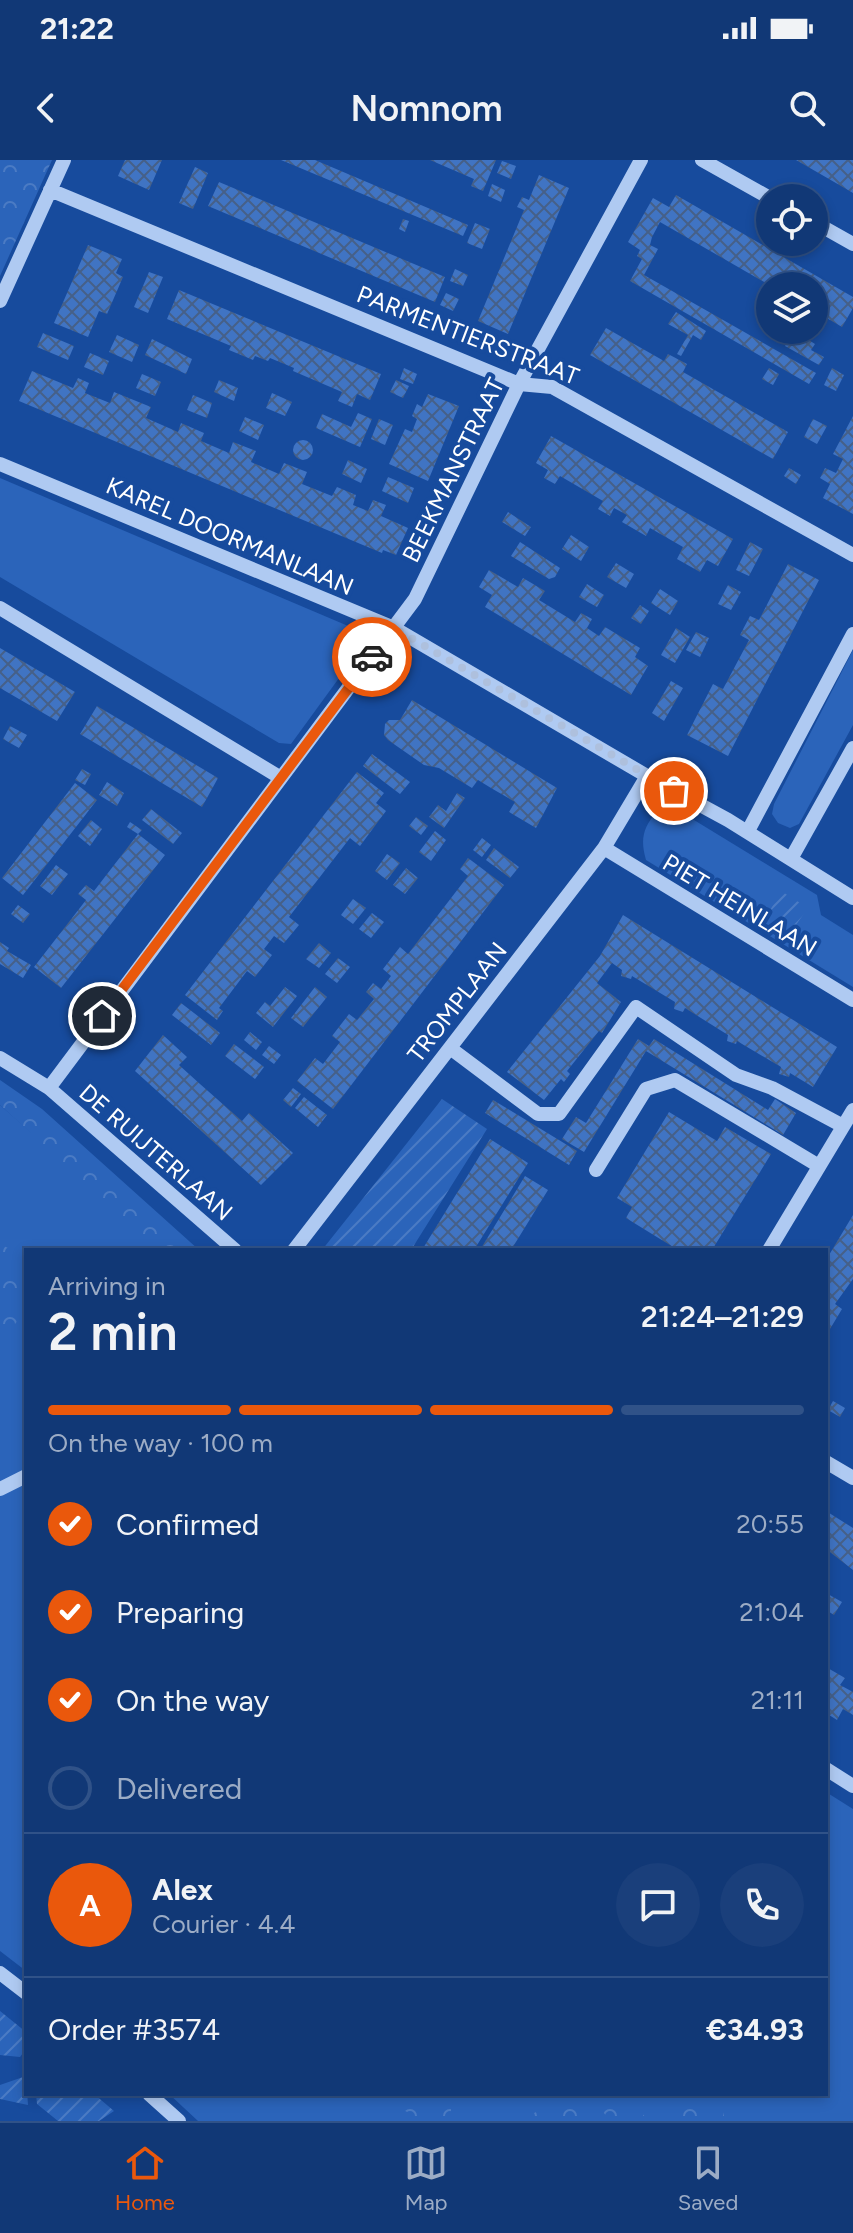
<!DOCTYPE html>
<html lang="en">
<head>
<meta charset="utf-8">
<style>
	:root { --surface:#113876; --page:#1a3f7b; --text:#f1f3f6; --muted:#9cacc5; --line:#305288; --accent:#ea580c }
	body { margin:0; font-family:Figtree,sans-serif; background:var(--page); color:var(--text); height:100vh; display:flex; flex-direction:column; font-size:30px; white-space:nowrap }
	* { box-sizing:border-box; margin:0 }
	p { font-size:26px; color:var(--muted) }
	.icon { flex:none; width:44px; height:44px; fill:none; stroke:currentColor; stroke-width:2; stroke-linecap:round; stroke-linejoin:round }
	.map { position:relative; flex:1; overflow:hidden }
	.details { position:absolute; left:24px; top:1088px; width:804px; height:848px; display:flex; flex-direction:column; background:var(--surface); border-radius:0px; box-shadow:0 4px 12px #0003,0 0 0 2px var(--line) }
	.details>* { flex:none }
	.buttons { position:absolute; left:756px; top:24px; display:grid; gap:16px }
	.buttons a { display:grid; place-items:center; width:72px; height:72px; border-radius:50%; background:var(--surface); box-shadow:0 4px 12px #0003,0 0 0 2px var(--line); font-size:40px }
	.pin { position:absolute; display:grid; place-items:center; width:68px; height:68px; color:#fff; margin:-34px; border:4px solid #fff; border-radius:50%; box-shadow:0 2px 8px #0007 }
	.courier { position:absolute; display:grid; place-items:center; width:80px; height:80px; margin:-40px; border:6px solid #ea580c; border-radius:50%; background:#fff; color:#222; box-shadow:0 2px 10px #0007 }
	.summary em { font-style:normal; font-weight:600 }
	.summary div { display:flex; flex-direction:column-reverse }
	.summary { display:flex; align-items:center; justify-content:space-between; height:136px; padding:0 24px }
	h1 { font-size:52px; font-weight:600; line-height:60px }
	.bar { display:grid; grid-template-columns:repeat(4,1fr); gap:12px 8px; align-content:center; height:96px; padding:0 24px }
	.bar i { height:10px; border-radius:6px; background:var(--line) }
	.bar .on { background:var(--accent) }
	.bar p { grid-column:span 4 }
	.line { display:flex; align-items:center; gap:20px; padding:0 24px; border-top:2px solid var(--line) }
	.line div { flex:1 }
	.round { display:grid; place-items:center; flex:none; width:84px; height:84px; border-radius:42px; background:var(--page) }
	ol { padding:0 24px; list-style:none }
	li { display:flex; align-items:center; gap:24px; height:88px }
	li p { margin-inline-start:auto }
	li .icon { padding:8px; border-radius:50%; background:var(--accent); color:#fff; stroke-width:4 }
	li:last-child { color:var(--muted) }
	li i { width:44px; height:44px; border:4px solid var(--line); border-radius:50% }
	.status { display:flex; justify-content:space-between; align-items:center; height:56px; padding:0 40px; background:var(--surface); direction:ltr }
	.status svg { height:22px; fill:currentColor }
	header { display:flex; justify-content:space-between; align-items:center; height:104px; padding:0 24px; background:var(--surface); font-size:36px; font-weight:600 }
	.tab-bar { display:flex; justify-content:space-around; align-items:center; height:112px; border-top:2px solid var(--line); background:var(--surface); font-size:22px; color:var(--muted) }
	.tab-bar a { display:grid; justify-items:center; gap:4px }
	.tab-bar .on { color:var(--accent) }
	.map>svg:first-child { display:block }
</style>
</head>
<body>
<div class="status"><b>21:22</b><svg viewBox="0 0 49 12"><path d="M0 12V9h3v3zM5 12V6h3v6zM10 12V3h3v9zM15 12V0h3v12zM26 1h20v11H26zM47 4h2v5h-2z"/></svg></div>
<header><svg class="icon" aria-label="back" viewBox="0 0 24 24"><path d="M15 5l-7 7 7 7"/></svg>Nomnom<svg class="icon" aria-label="search" viewBox="0 0 24 24"><circle cx="10" cy="10" r="6"/><path d="M15 15l6 6"/></svg></header>
<div class="map">
<svg width="853" height="1961" viewBox="0 0 853 1961">
	<defs>
		<pattern id="forest-crowns" width="20" height="18" patternUnits="userSpaceOnUse" patternTransform="scale(2)"><rect width="20" height="18" fill="#2b64ba"/><path d="M2 6a3 3 0 1 1 6 0M12 15a3 3 0 1 1 6 0" fill="none" stroke="#4b7bc4"/></pattern>
		<pattern id="garden-furrows" width="10" height="10" patternUnits="userSpaceOnUse" patternTransform="scale(2)"><rect width="10" height="10" fill="#2b64ba"/><path d="M-1 1l2-2M0 10L10 0M9 11l2-2" fill="none" stroke="#4b7bc4"/></pattern>
		<pattern id="building-cross-hatch" width="8" height="8" patternUnits="userSpaceOnUse" patternTransform="scale(2)"><rect width="8" height="8" fill="#4074c3"/><path d="M0 0l8 8M0 8l8-8" fill="none" stroke="#466088"/></pattern>
	</defs>
	<rect width="100%" height="100%" fill="#174b9d"/>
	<path fill="#2b64ba" d="M0,318L367,474L366,481L291,584L279,583L0,417Z
		M853,490V565L799,664L790,668L778,663L772,654L774,644Z
		M676,649L817,735L821,755L853,775V827L646,700C640,679 643,668 657,651Z
		M0,945L165,1090H26V1811L0,1791Z
		M826,1632L853,1649V1961H198L169,1934H826Z"/>
	<path fill="url(#forest-crowns)" d="M0,0H52L0,116Z
		M0,920L42,949L199,1090H160L0,945Z
		M0,1084L14,1091L26,1104V1152L14,1165L0,1171Z
		M405,1934H451V1961H424L394,1945Z
		M570,1934H624L649,1961H611L603,1952L581,1961H519Z
		M668,1934H720L725,1961H680L660,1940Z"/>
	<path fill="url(#garden-furrows)" d="M781,731L808,748L788,776L764,761Z
		M442,939L487,969L411,1090H322Z
		M0,1851L26,1872V1889L20,1897L0,1895Z
		M26,1916L28,1945L0,1939V1925Z
		M36,1934H94L114,1951L99,1961H58L37,1944Z"/>
	<path fill="url(#building-cross-hatch)" d="M125,0H162L149,30L118,16Z
		M281,0H315L468,65L463,76Z
		M430,0H496L483,31L471,26L474,19Z
		M796,0H853V33L829,19Z
		M502,1L516,6L511,19L497,13Z
		M195,7L208,13L193,49L179,43Z
		M539,15L569,28L508,174L478,161L524,50L517,47L522,37L529,40Z
		M219,22L445,117L435,142L208,46Z
		M492,24L505,30L501,42L488,36Z
		M676,35L853,137V148L842,167L818,153L814,160V126H771L660,62L652,77L650,85L658,89L644,115L816,213L809,224L630,121L642,99L637,96L640,90L628,82L653,38L669,47Z
		M403,59L409,61L405,72L399,69Z
		M475,63L490,69L482,89L467,83Z
		M88,85L122,99L116,113L123,117L107,154L99,151L88,177L54,163Z
		M455,109L468,115L463,126L450,121Z
		M149,112L163,117L148,153L134,147Z
		M179,130L381,214L370,240L357,234L352,247L338,241L342,232L293,211L294,208L270,198L268,201L255,196L253,200L229,190L231,186L167,159Z
		M446,133L459,139L453,151L440,145Z
		M676,152L706,171L701,180L693,175L681,196L677,194L688,175L668,164Z
		M606,168L664,201L668,194L687,204L683,212L788,272L773,299L590,195Z
		M794,170H808L804,177L815,184L811,190L824,197L819,205L785,186Z
		M43,173L74,186L68,200L37,187Z
		M117,175L139,185L132,202L109,192Z
		M152,179L192,199L186,214L145,195Z
		M90,193L109,201L103,215L84,207Z
		M404,208L417,214L413,224L400,219Z
		M769,208L779,214L773,225L762,219Z
		M832,208L844,215L836,231L824,225Z
		M32,211L73,228L78,218L89,223L85,233L110,243L114,232L141,243L151,247L146,258L178,272L181,263L204,273L201,281L229,293L233,282L256,291L251,302L279,314L284,303L307,312L302,324L332,336L337,327L356,335L353,345L368,351L373,340L386,345L381,356L408,368L396,395L383,390L382,393L19,241Z
		M142,214L161,222L155,236L136,228Z
		M219,220L238,228L234,241L214,232Z
		M396,220L409,226L403,238L390,232Z
		M272,233L292,242L285,256L266,248Z
		M428,234L459,246L428,321L389,304L405,269L412,272L417,259L412,256L417,244L422,247Z
		M193,235L212,243L207,258L187,250Z
		M358,253L372,259L360,287L316,268L322,254L351,267Z
		M853,256V354L823,338L830,324L820,318L825,308L836,313L843,299L833,294Z
		M245,257L264,265L258,280L239,271Z
		M379,259L393,265L385,285L371,279Z
		M813,259L827,266L817,284L804,277Z
		M551,276L733,379L718,406L707,400L700,412L677,399L683,387L650,368L646,376L622,362L627,355L614,348L610,356L598,349L603,341L560,316L555,324L544,318L548,310L536,303Z
		M293 290a10 10 0 1 1 20 0a10 10 0 1 1-20 0Z
		M348,300L367,309L361,323L342,314Z
		M789,308L801,315L796,324L784,316Z
		M388,317L414,328L408,343L382,331Z
		M508,352L531,367L525,376L502,362Z
		M571,375L589,387L581,401L562,389Z
		M520,382L560,408L555,417L549,419L511,396Z
		M750,382L763,389L749,416L736,410Z
		M616,403L634,414L626,428L607,417Z
		M788,404L819,420L728,596L687,575L713,524L723,529L749,480L740,475L750,456L759,460Z
		M489,410L518,427L523,418L545,431L539,440L575,462L581,453L592,459L587,468L599,476L605,467L640,488L635,497L648,506L631,535L485,447L492,435L479,427Z
		M587,424L604,435L597,447L579,437Z
		M728,425L741,432L731,450L718,444Z
		M660,429L678,441L670,455L651,443Z
		M640,445L649,451L641,464L631,458Z
		M676,468L690,477L675,503L661,495Z
		M696,472L709,478L700,497L686,490Z
		M0,488L75,532L57,561L0,528Z
		M671,521L683,528L664,561L652,553Z
		M412,540L557,628L536,668L509,652L515,642L491,628L478,620L472,628L439,608L424,605L388,580L384,575L385,564L389,560H400Z
		M97,546L218,618L202,647L80,574Z
		M10,566L27,575L19,588L3,579Z
		M372,594L410,622L400,634L363,606Z
		M82,609L91,614L85,625L75,620Z
		M357,612L384,633L376,643L386,651L360,686L350,678L289,757L299,765L284,783L274,776L264,789L272,795L255,817L247,811L219,848L223,851L217,860L185,835Z
		M107,622L124,633L117,646L99,635Z
		M75,623L97,640L23,735L2,718Z
		M457,633L465,638L444,668L429,657L438,645L446,651Z
		M151,649L182,673L173,684L142,660Z
		M416,657L428,666L421,675L409,666Z
		M91,660L102,669L90,686L78,676Z
		M130,662L142,670L138,674L165,695L61,828L34,807L86,740L78,734L86,725L94,731L138,674L127,667Z
		M435,671L446,680L431,701L419,692Z
		M482,678L491,685L482,697L473,690Z
		M494,688L519,707L510,718L486,700Z
		M387,694L400,703L387,720L375,711Z
		M468,698L504,725L333,949L297,921L315,898L323,904L340,882L332,876L349,854L357,860L374,839L366,832L373,823L381,829L391,816L383,809L400,787L408,794L468,716L460,709Z
		M56,705L68,714L52,735L40,726Z
		M406,708L418,718L405,734L393,725Z
		M353,739L366,748L353,764L341,755Z
		M18,745L30,754L23,763L11,754Z
		M372,753L384,762L371,778L359,769Z
		M623,755L837,887L813,927L790,913L789,917L779,914L781,907L737,881L736,884L727,881L728,875L685,848L683,852L674,849L675,842L632,816L631,819L621,816L622,810L612,803L597,823L621,842L602,873L599,871L567,911L570,914L564,922L561,919L544,940L507,912L600,796Z
		M0,782L9,788L7,791L31,805L23,818L0,804Z
		M319,783L331,793L319,808L306,799Z
		M338,798L350,807L337,823L325,814Z
		M285,827L297,836L273,867L256,853L265,842L270,846Z
		M315,827L327,837L303,867L291,858Z
		M181,843L220,873L211,885L172,855Z
		M250,872L262,882L256,890L244,880Z
		M163,875L187,897L179,905L200,924L242,961L249,953L293,993L261,1025L135,911Z
		M638,879L649,886L654,879L768,950L775,939L796,953L783,975L646,891L584,992L562,979L576,957L586,963Z
		M234,884L264,907L255,919L225,896Z
		M269,886L281,895L274,904L262,895Z
		M293,928L301,934L291,947L283,940Z
		M304,937L327,955L318,967L295,948Z
		M493,940L577,991L569,1005L485,953Z
		M669,952L717,981L725,967L771,994L712,1090L698,1087L678,1090L626,1058L632,1047L617,1038Z
		M490,979L528,1003L474,1090H422Z
		M525,1016L548,1030L511,1090H480Z
		M853,1055V1119L835,1144L842,1149L830,1169L826,1166V1100Z
		M833,1241L845,1248L840,1257L828,1250Z
		M826,1351L853,1368V1410L826,1389Z
		M826,1433L842,1442L834,1455L826,1450Z
		M826,1507L845,1518L840,1525L853,1532V1555L843,1549L837,1560L826,1553Z"/>
	<g fill="none" stroke-linecap="round" stroke-linejoin="round">
		<path stroke="#afcaf2" stroke-width="14" d="M702,0L770,38
			M50,30L519,224L552,227L853,395
			M814,62L853,84
			M0,141L64,0
			M0,304L394,468L647,616L728,660L853,738
			M0,448L281,618
			M748,671L853,474
			M604,688L853,840
			M792,697L853,588
			M450,888L538,954H559L636,847L736,915L772,928L843,966
			M0,898L49,928L235,1090
			M49,928L415,439L519,224L641,0
			M596,1010L646,929L675,920L819,1006
			M294,1090L604,688L647,616
			M769,1090L853,950
			M826,1302L853,1318
			M0,1329L26,1316
			M826,1609L853,1626
			M0,1813L26,1833
			M149,1934L179,1961"/>
	</g>
	<g fill="none" stroke-linecap="round" stroke-linejoin="round">
		<path stroke="#aec0dd" stroke-width="8" stroke-dasharray="0 14.4" d="M372,497L394,468L674,631"/>
		<path stroke="#ea580c" stroke-width="10" d="M102,856L372,497"/>
	</g>
	<g text-anchor="middle" dominant-baseline="central" stroke-width="8" stroke-linejoin="round" paint-order="stroke">
		<g font-size="24" fill="#fff" stroke="#174b9d">
			<text transform="translate(468 175) rotate(21)">PARMENTIERSTRAAT</text>
			<text transform="translate(453 310) rotate(-64)">BEEKMANSTRAAT</text>
			<text transform="translate(230 376) rotate(23)">KAREL DOORMANLAAN</text>
			<text transform="translate(740 745) rotate(31)">PIET HEINLAAN</text>
			<text transform="translate(457 842) rotate(-52)">TROMPLAAN</text>
			<text transform="translate(156 992) rotate(41)">DE RUIJTERLAAN</text>
		</g>
	</g>
</svg>
<div class="buttons">
<a><svg class="icon" aria-label="locate" viewBox="0 0 24 24"><circle cx="12" cy="12" r="6"/><path d="M12 2v4M12 18v4M2 12h4M18 12h4"/></svg></a>
<a><svg class="icon" aria-label="layers" viewBox="0 0 24 24"><path d="M12 4l9 5-9 5-9-5zM3 14l9 5 9-5"/></svg></a>
</div>
<div class="pin" style="left:674px;top:631px;background:#ea580c"><svg class="icon" aria-label="bag" viewBox="0 0 24 24"><path d="M5 8h14l-1 12H6zM9 8a3 3 0 0 1 6 0"/></svg></div>
<div class="pin" style="left:102px;top:856px;background:#1f2937"><svg class="icon" aria-label="home" viewBox="0 0 24 24"><path d="M3 11l9-7 9 7M6 9v11h12V9"/></svg></div>
<div class="courier" style="left:372px;top:497px"><svg class="icon" aria-label="car" viewBox="0 0 24 24"><path d="M5 17H2v-5l4-1 3-4h7l3 4 3 1v5h-3M9 17h6M6 11h13"/><circle cx="7" cy="17" r="2"/><circle cx="17" cy="17" r="2"/></svg></div>
<section class="details">
<div class="summary"><div><h1>2 min</h1><p>Arriving in</p></div><em>21:24–21:29</em></div>
<div class="bar"><i class="on"></i><i class="on"></i><i class="on"></i><i></i><p>On the way · 100 m</p></div>
<ol>
<li><svg class="icon" aria-label="check" viewBox="0 0 24 24"><path d="M5 12l5 5 9-10"/></svg>Confirmed<p>20:55</p></li>
<li><svg class="icon" aria-label="check" viewBox="0 0 24 24"><path d="M5 12l5 5 9-10"/></svg>Preparing<p>21:04</p></li>
<li><svg class="icon" aria-label="check" viewBox="0 0 24 24"><path d="M5 12l5 5 9-10"/></svg>On the way<p>21:11</p></li>
<li><i></i>Delivered</li>
</ol>
<div class="line" style="height:144px"><b class="round" style="background:var(--accent);color:#fff">A</b><div><b>Alex</b><p>Courier · 4.4</p></div><a class="round"><svg class="icon" aria-label="chat" viewBox="0 0 24 24"><path d="M4 5h16v11H9l-5 4z"/></svg></a><a class="round"><svg class="icon" aria-label="phone" viewBox="0 0 24 24"><path d="M5 4h4l2 5-3 2q2 4 5 5l2-3 5 2v4C11 20 4 13 5 4z"/></svg></a></div>
<div class="line" style="height:104px"><div>Order #3574</div><b>€34.93</b></div>
</section>
</div>
<nav class="tab-bar">
<a class="on"><svg class="icon" aria-label="home" viewBox="0 0 24 24"><path d="M3 11l9-7 9 7M6 9v11h12V9"/></svg>Home</a>
<a><svg class="icon" aria-label="map" viewBox="0 0 24 24"><path d="M3 6l6-2 6 2 6-2v14l-6 2-6-2-6 2zM9 4v14M15 6v14"/></svg>Map</a>
<a><svg class="icon" aria-label="saved" viewBox="0 0 24 24"><path d="M7 4h10v16l-5-4-5 4z"/></svg>Saved</a>
</nav>
</body>
</html>
